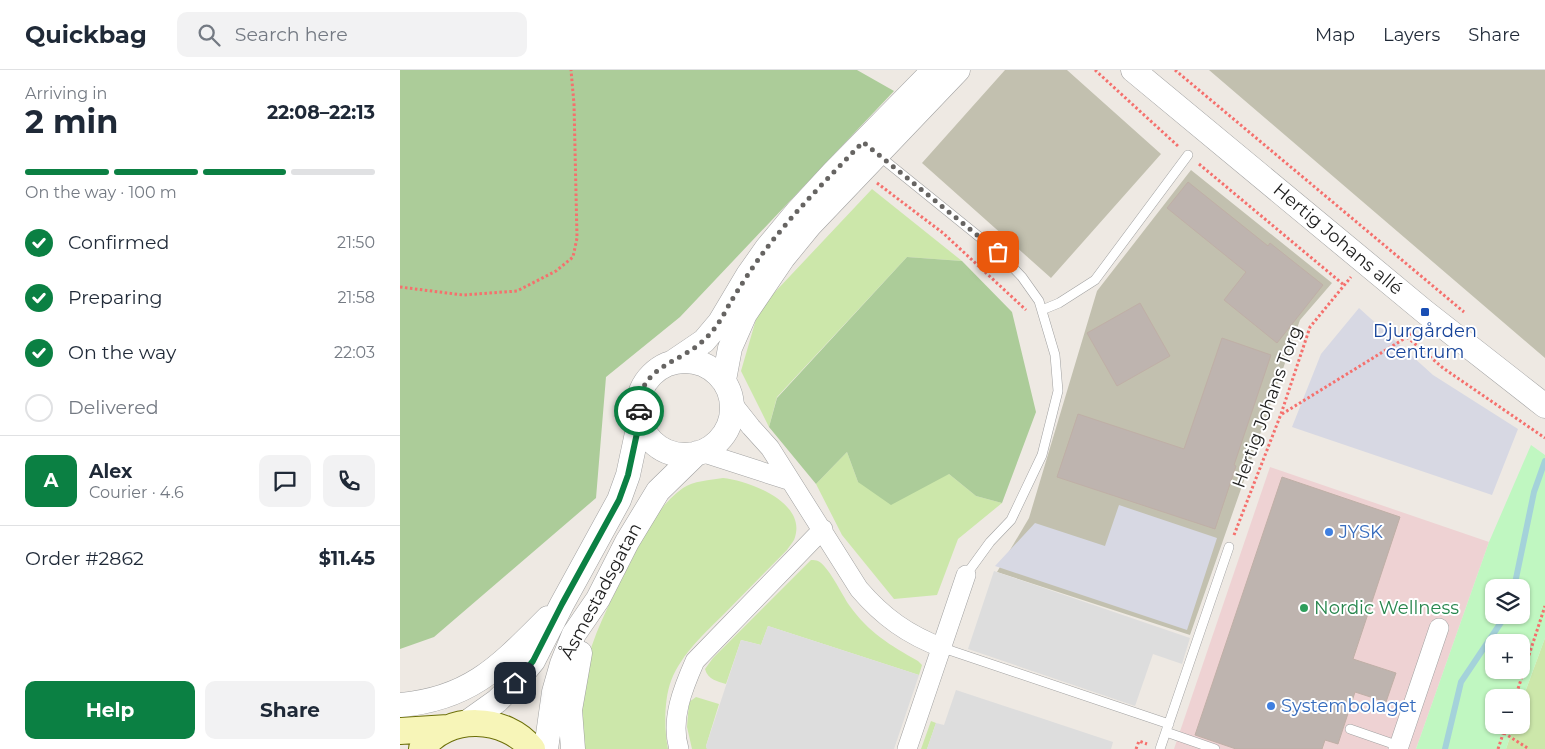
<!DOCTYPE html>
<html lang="en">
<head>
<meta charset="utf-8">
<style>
	:root { --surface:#fff; --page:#f2f2f3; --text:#1f2937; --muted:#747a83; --line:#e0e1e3; --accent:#0b8043 }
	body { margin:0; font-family:Montserrat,sans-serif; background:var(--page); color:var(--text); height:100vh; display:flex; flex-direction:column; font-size:19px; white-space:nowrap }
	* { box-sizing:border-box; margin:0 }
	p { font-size:16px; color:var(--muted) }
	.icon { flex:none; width:28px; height:28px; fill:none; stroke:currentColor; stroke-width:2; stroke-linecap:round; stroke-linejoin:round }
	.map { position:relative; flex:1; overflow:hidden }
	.details { display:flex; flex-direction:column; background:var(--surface); width:400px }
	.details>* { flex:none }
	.tools { position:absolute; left:1085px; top:509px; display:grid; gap:10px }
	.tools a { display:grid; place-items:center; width:45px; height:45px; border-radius:10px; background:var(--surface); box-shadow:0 1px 4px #0004; font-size:25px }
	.pin { position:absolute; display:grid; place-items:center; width:42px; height:42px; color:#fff; margin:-21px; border-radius:10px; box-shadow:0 2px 8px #0006 }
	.courier { position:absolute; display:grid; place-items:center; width:50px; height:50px; margin:-25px; border:4px solid #0b8043; border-radius:50%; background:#fff; color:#222; box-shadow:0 1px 6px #0007 }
	.headline em { font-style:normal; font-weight:700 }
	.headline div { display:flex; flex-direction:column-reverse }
	.headline { display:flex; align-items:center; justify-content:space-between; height:85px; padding:0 25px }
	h1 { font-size:32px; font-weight:700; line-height:38px }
	.bar { display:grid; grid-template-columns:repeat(4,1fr); gap:8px 5px; align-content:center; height:60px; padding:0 25px }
	.bar i { height:6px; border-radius:4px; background:var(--line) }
	.bar .on { background:var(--accent) }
	.bar p { grid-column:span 4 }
	.line { display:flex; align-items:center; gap:12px; padding:0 25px; border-top:1px solid var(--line) }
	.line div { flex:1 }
	.round { display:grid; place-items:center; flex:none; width:52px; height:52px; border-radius:10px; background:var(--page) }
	ol { padding:0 25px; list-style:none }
	li { display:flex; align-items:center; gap:15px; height:55px }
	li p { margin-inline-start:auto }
	li .icon { padding:5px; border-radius:50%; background:var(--accent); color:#fff; stroke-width:4 }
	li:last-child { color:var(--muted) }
	li i { width:28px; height:28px; border:2px solid var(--line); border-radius:50% }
	.cta { display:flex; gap:10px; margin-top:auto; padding:10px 25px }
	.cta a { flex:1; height:58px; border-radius:10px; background:var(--accent); color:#fff; font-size:20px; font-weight:700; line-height:58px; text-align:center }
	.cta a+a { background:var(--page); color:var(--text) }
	header { display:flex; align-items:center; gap:30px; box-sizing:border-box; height:70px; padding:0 25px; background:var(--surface); border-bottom:1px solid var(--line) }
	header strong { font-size:24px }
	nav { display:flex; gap:28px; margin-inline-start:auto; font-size:18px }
	.search { width:350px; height:45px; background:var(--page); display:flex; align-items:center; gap:12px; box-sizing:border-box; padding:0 18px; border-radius:10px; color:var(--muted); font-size:19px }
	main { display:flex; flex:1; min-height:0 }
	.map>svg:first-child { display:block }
</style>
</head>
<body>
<header>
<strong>Quickbag</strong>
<div class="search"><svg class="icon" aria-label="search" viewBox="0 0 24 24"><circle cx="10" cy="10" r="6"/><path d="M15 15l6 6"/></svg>Search here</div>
<nav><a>Map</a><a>Layers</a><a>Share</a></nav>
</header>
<main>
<section class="details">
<div class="headline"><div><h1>2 min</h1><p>Arriving in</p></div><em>22:08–22:13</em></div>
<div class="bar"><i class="on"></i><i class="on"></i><i class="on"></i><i></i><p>On the way · 100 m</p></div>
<ol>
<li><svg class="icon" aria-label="check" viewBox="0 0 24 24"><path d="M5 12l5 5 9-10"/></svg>Confirmed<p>21:50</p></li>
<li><svg class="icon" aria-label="check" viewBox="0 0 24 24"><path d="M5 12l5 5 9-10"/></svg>Preparing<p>21:58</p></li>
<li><svg class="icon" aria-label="check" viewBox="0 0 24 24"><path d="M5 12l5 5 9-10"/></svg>On the way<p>22:03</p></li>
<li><i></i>Delivered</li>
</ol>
<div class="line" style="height:90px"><b class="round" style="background:var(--accent);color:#fff">A</b><div><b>Alex</b><p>Courier · 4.6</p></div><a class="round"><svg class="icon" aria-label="chat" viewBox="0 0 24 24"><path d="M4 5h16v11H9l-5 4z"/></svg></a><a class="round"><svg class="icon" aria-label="phone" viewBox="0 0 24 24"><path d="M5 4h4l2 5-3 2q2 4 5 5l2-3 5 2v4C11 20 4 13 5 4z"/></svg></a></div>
<div class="line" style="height:65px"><div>Order #2862</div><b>$11.45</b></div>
<div class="cta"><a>Help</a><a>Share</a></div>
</section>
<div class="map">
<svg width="1145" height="679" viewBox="0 0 1145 679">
	<rect width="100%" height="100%" fill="#eee9e3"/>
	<path fill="#eed2d3" d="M870,397L1089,472L1016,679H774Z"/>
	<path fill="#c2c0af" d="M605,0H667L761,84L651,208L522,93Z
		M809,0H1145V288Z
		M791,100L932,213L900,250L790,565L597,502L629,448L697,221Z"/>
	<path fill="#cce7aa" d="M472,119L562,191L507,187L377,327L369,357L341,301L359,239Z
		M447,382L458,412L549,404L576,426L602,433L558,469L537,525L494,529L442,465L416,414Z
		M323,408C350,411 409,433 394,470C392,473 389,477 387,480C366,501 346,522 325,543C305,563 282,583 271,611C264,629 264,660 268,679H185C181,654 178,629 184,604C192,566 210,532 227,499C242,470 255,438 283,418C293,411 310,410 323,408Z
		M411,490C414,490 416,490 418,491C427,494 443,526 449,535C469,563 490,575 518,591L522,595L519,605L368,556L361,575L341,570L326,614C317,611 308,610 305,599L313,588Z
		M1145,568V679H1106L1114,655H1121V633Z
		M296,627L319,634L306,676L307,679H292L287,657L289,632Z
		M531,651L536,653L527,679H521Z"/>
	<path fill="#accc99" d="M0,0H457L494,21L280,247L206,307L196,428L34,567L0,579Z
		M507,187L562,191L612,242L636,342L602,433L576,426L549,404L491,435L458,412L447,382L416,414L369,357L377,328Z"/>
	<path fill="#c0f7c1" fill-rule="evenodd" d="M1131,375L1145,385V568L1121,633V628H1094V655H1114L1106,679H1016L1089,472ZM1094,518H1121V545H1094ZM1094,572H1121V600H1094Z"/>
	<path fill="#ddd" d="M594,501L790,568L782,594L753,584L735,636L568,579Z
		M368,556L519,605L494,679H307L306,676L341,570L361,575Z
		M556,620L713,672L711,679H527L536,653L544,655Z"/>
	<path fill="#d7d8e3" d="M959,238L1033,305L1118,359L1092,425L892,357L921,284Z
		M719,435L817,468L787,560L595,496L635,453L705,476Z"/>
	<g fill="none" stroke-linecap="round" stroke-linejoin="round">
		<path stroke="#a4d2da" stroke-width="6" d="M1114,518L1134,422L1145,391
			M1045,679L1061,612L1106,545"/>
	</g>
	<path fill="#beb4af" stroke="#bfafa6" d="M788,112L868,176L870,173L923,215L877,273L824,230L846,202L767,138Z
		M740,233L770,286L717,316L687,263Z
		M822,268L871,285L834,395L836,396L815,459L657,407L678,344L784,379Z
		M882,407L1000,447L953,589L996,603L986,632L955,622L938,674L925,670L922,679H836L795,665Z"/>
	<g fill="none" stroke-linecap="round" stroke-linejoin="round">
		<g stroke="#a1a1a1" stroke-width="10">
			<path id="service" d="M478,85L598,182L622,207L639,231L655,285L658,321L642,385L611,450L590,472L566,505
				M642,240L659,233L695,210L788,85
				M543,578L769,654
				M950,659L999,676
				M766,662L815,679
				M760,679L829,477"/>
		</g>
		<g stroke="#a1a1a1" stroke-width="20">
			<path id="minor" d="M332,333L351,357L370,378L459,519C483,547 508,565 543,578
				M301,382L391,411
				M279,679C270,650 283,618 295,591L423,459
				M507,679L566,505
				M998,679L1039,558"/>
		</g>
		<g stroke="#a1a1a1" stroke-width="25">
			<path id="tertiary" d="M733,0L1025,242L1145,336
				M238 338a47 47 0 1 1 94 0a47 47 0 1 1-94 0Z
				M273,292L304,271L320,252L348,205L367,178L397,142L433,103L534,0
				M324,310L330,278L345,244L383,188L410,155L558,0
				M0,635C71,629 101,595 148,548
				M66,653L97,631L115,613L133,591L162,534L219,430L228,405L240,349
				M146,679L154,622L162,594L174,564L198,529L227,472L258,421L297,383
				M173,679L170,640L180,583"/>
		</g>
		<g stroke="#6c6f08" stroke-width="28">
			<path id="secondary" d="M0,661L48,658
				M22,679C47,643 106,646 132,679"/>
		</g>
		<path stroke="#f5706d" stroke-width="3" stroke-dasharray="2.5 2.5" stroke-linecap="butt" d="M695,0L779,77
			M775,0L1064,242
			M799,94L944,215
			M477,113L543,163L626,240
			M0,217L63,225L117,221L156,201L173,187L177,168L174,34L171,0
			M1007,267L1043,298L1145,368
			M882,344L1007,267L1014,261
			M834,465L881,344L910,257L951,207
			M1115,628L1145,536
			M1104,663L1129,679
			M736,679L739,671L747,674
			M1098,679L1106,655"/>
		<use href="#service" stroke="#fff" stroke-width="9"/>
		<use href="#minor" stroke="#fff" stroke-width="19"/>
		<use href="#tertiary" stroke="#fff" stroke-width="24"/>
		<use href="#secondary" stroke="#f7f5b8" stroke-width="26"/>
	</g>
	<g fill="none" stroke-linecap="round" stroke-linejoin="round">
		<path stroke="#666462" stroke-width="5" stroke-dasharray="0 9" d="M239,341C237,297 279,294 304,270C316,259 323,246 330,233C341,215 353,196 366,179C395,141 430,106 463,72L598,182"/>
		<path stroke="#0b8043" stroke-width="6" d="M115,613L133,591L162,534L219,430L228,405L240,349L239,341"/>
	</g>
	<rect fill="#1a4fb4" stroke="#fff" stroke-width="2" x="1020" y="237" width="10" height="10" rx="2.5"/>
	<g fill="#3f7fe0" stroke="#fff" stroke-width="2">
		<circle cx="929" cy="462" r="5"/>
		<circle cx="871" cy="636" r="5"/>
	</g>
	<circle fill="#2e9e5b" stroke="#fff" stroke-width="2" cx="904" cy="538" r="5"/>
	<g text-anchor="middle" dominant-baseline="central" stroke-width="4" stroke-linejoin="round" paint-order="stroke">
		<g font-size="18" fill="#1d1d1d" stroke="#fff">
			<text transform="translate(938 169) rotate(40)">Hertig Johans allé</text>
			<text transform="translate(867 337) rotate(-70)">Hertig Johans Torg</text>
			<text transform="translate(201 521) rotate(-62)">Åsmestadsgatan</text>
		</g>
		<g font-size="18" fill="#164399" stroke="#fff">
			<text x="1025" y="261">Djurgården<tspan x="1025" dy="21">centrum</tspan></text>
		</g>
		<g font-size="18" fill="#366cbe" stroke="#fff" text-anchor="start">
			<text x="939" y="462">JYSK</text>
			<text x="881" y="636">Systembolaget</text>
		</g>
		<g font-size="18" fill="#27864d" stroke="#fff" text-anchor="start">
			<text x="914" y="538">Nordic Wellness</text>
		</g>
	</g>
</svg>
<div class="tools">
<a><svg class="icon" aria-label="layers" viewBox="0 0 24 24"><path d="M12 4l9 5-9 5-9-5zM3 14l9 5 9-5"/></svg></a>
<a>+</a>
<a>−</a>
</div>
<div class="pin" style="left:598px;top:182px;background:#ea580c"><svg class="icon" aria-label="bag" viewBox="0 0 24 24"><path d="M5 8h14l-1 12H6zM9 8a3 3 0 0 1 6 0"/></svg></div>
<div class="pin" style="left:115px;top:613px;background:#1f2937"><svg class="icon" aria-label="home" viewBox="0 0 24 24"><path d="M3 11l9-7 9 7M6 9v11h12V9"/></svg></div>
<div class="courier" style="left:239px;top:341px"><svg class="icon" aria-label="car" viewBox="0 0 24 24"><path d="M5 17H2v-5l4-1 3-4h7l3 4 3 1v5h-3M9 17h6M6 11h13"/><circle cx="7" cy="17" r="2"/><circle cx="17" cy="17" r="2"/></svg></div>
</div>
</main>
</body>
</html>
